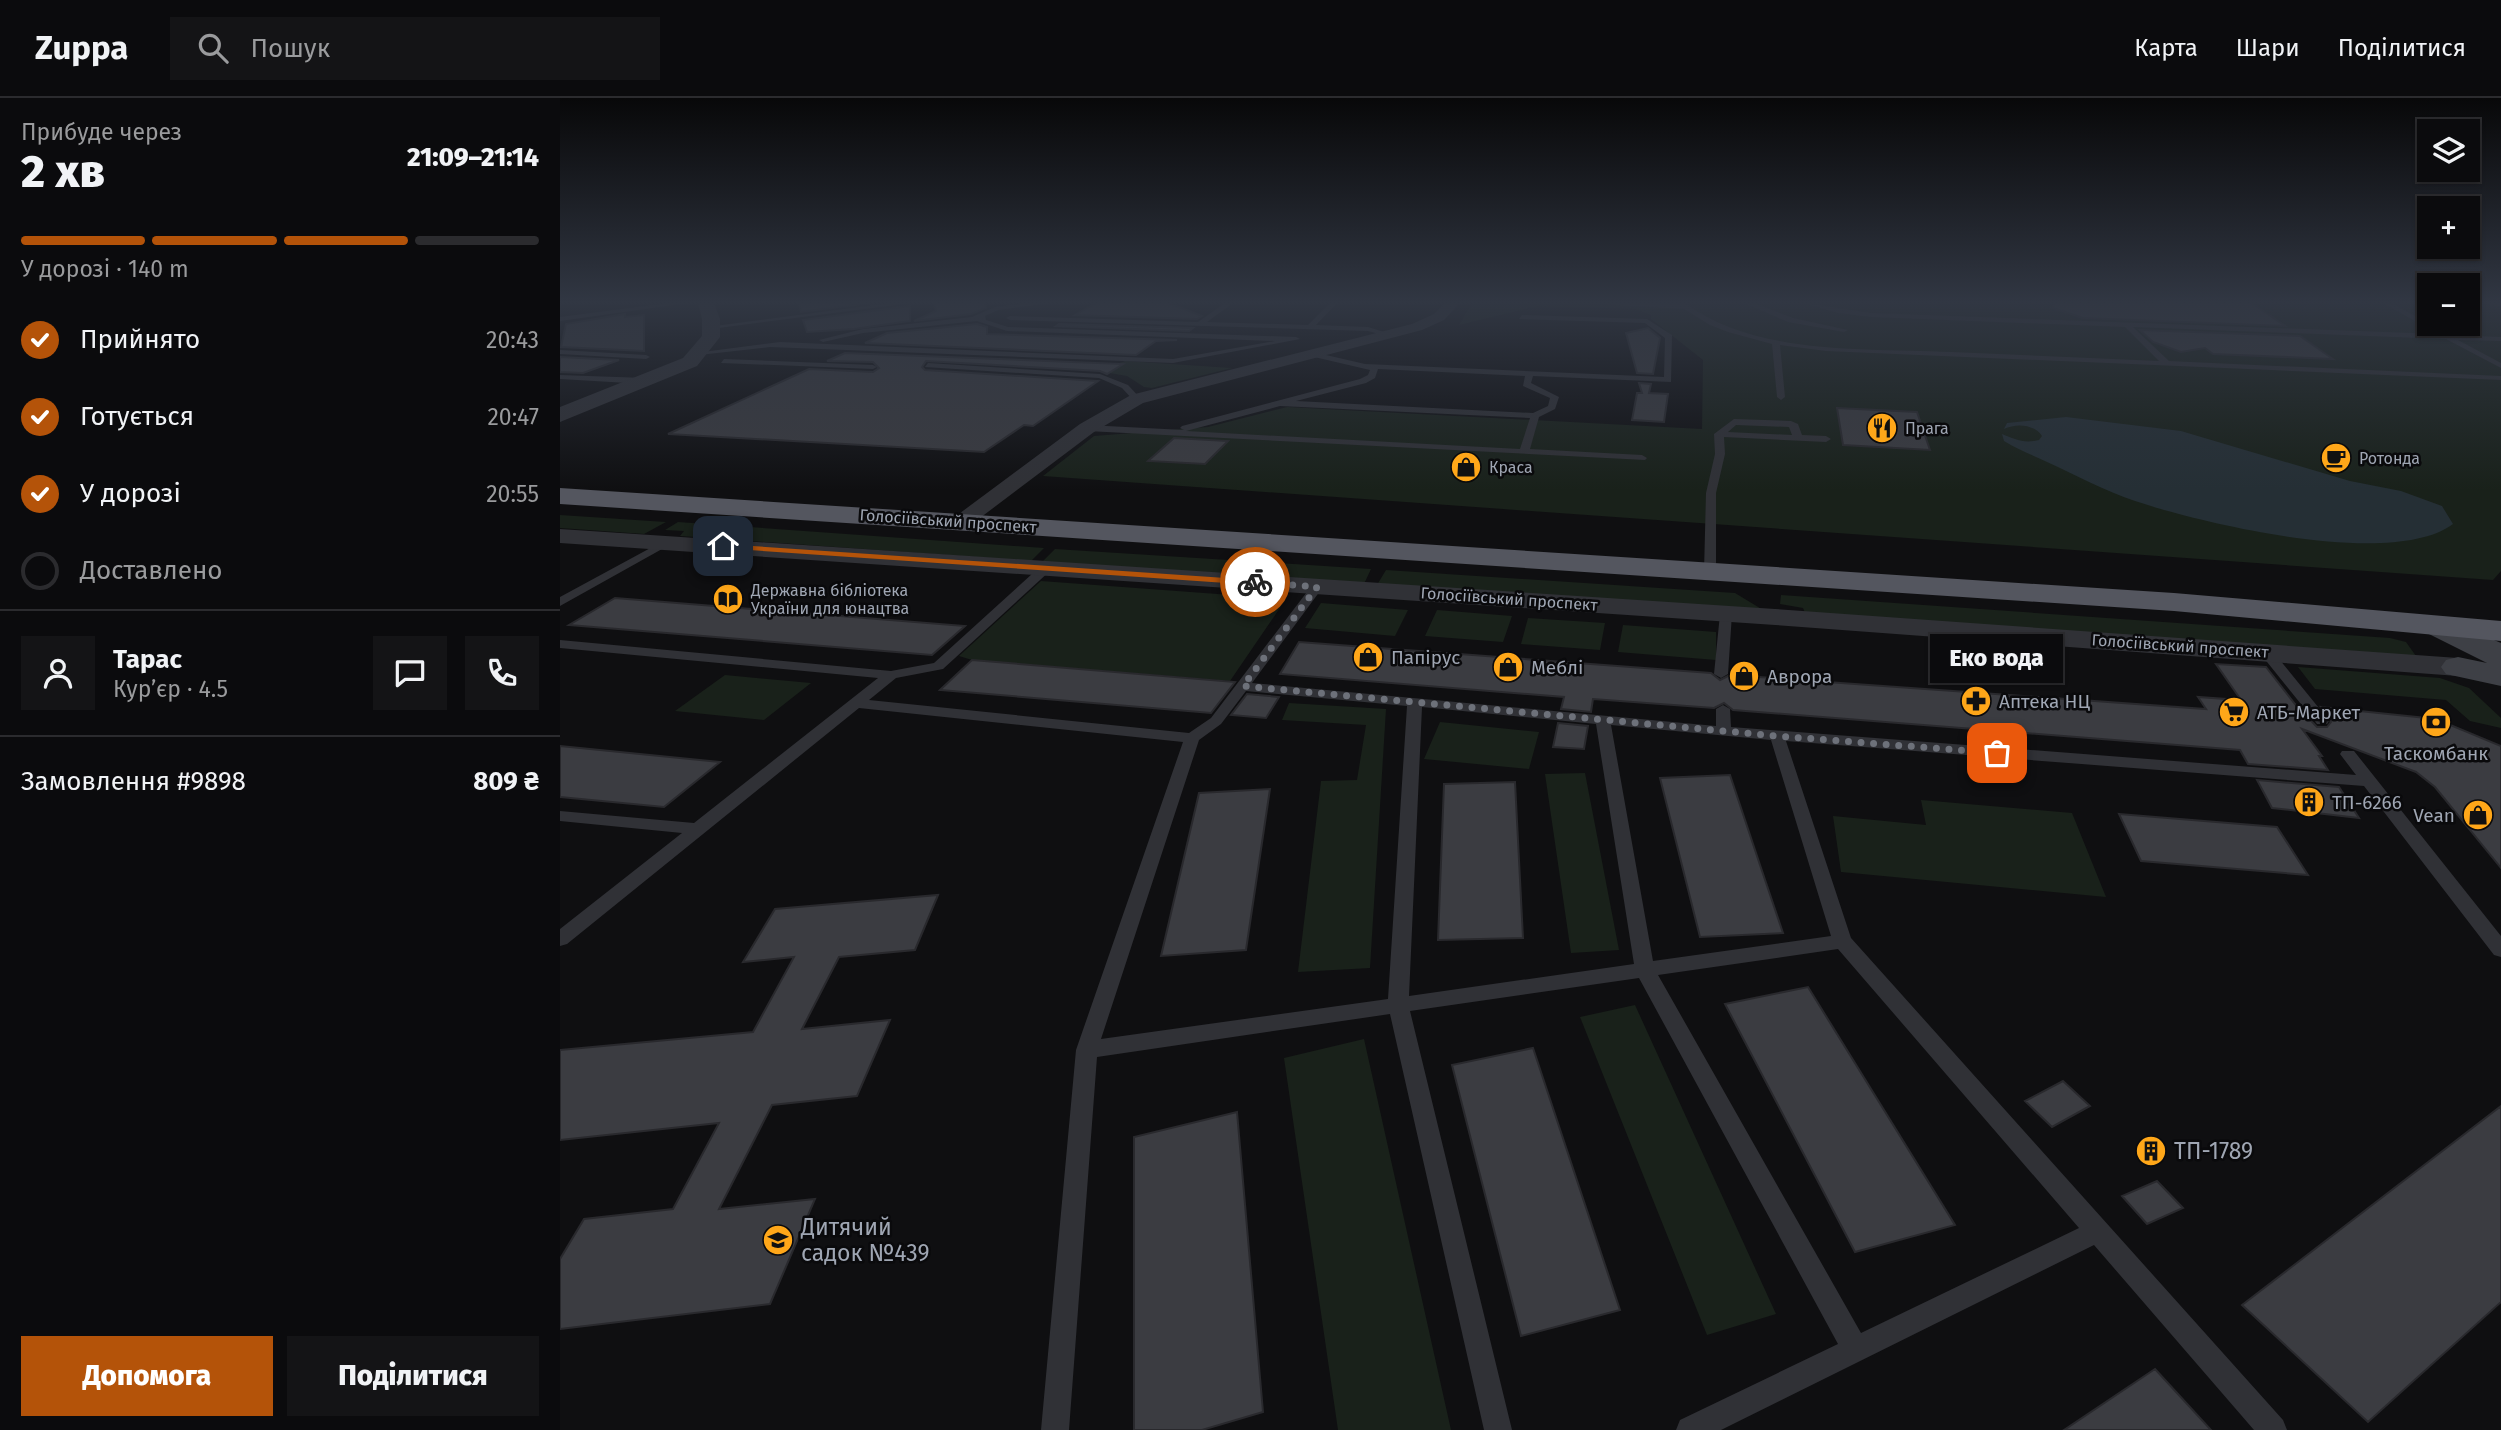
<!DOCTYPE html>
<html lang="uk">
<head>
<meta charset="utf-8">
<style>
	:root { --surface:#0b0b0d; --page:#141416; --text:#f1f3f6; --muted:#9a9b9d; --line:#2b2b2e; --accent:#b45309 }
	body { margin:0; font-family:"Fira Sans",sans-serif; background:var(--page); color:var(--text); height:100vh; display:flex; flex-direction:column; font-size:26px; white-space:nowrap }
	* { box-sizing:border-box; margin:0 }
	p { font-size:23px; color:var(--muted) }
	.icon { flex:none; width:38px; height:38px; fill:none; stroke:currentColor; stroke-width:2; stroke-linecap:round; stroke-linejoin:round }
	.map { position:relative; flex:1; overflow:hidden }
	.sheet { display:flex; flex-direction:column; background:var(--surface); width:560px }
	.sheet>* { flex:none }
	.fabs { position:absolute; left:1857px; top:21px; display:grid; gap:14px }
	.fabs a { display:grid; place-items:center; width:63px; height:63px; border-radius:0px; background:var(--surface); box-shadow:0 2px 5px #0004,0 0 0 2px var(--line); font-size:35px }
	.pin { position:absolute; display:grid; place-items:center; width:60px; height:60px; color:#fff; margin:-30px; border-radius:14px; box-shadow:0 4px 10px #0006 }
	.courier { position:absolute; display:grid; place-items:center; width:70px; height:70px; margin:-35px; border:5px solid #b45309; border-radius:50%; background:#fff; color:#222; box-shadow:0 2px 9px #0007 }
	.bubble { position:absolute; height:49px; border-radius:0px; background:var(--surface); box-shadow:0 2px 5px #0004,0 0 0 2px var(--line); font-size:23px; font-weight:800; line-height:49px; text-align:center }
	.headline em { font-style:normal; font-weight:800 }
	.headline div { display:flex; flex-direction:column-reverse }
	.headline { display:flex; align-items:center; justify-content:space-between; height:119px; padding:0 21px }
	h1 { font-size:46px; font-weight:800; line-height:52px }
	.bar { display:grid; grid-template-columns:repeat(4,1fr); gap:10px 7px; align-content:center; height:84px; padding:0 21px }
	.bar i { height:9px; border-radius:5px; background:var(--line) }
	.bar .active { background:var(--accent) }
	.bar p { grid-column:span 4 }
	.line { display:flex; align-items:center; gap:18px; padding:0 21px; border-top:2px solid var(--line) }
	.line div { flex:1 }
	.round { display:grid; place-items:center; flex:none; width:74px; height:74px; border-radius:0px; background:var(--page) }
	ol { padding:0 21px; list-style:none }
	li { display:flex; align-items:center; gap:21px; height:77px }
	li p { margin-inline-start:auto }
	li .icon { padding:7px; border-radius:50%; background:var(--accent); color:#fff; stroke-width:4 }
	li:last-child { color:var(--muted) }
	li i { width:38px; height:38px; border:4px solid var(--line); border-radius:50% }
	.cta { display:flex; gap:14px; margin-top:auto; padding:14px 21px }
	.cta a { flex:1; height:80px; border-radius:0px; background:var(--accent); color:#fff; font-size:28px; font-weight:800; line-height:80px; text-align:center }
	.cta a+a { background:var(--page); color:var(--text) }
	header { display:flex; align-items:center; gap:42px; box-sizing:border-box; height:98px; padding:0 35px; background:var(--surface); border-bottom:2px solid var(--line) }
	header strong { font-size:33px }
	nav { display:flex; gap:38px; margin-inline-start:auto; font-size:24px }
	.search { width:490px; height:63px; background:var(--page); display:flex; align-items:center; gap:18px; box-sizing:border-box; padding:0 24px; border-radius:0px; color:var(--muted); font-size:26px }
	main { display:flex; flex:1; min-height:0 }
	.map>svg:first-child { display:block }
</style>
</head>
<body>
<header>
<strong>Zuppa</strong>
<div class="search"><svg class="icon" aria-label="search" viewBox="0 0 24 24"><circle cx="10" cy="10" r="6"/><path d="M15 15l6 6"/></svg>Пошук</div>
<nav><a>Карта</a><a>Шари</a><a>Поділитися</a></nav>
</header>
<main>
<section class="sheet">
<div class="headline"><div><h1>2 хв</h1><p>Прибуде через</p></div><em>21:09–21:14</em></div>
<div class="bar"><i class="active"></i><i class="active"></i><i class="active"></i><i></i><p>У дорозі · 140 m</p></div>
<ol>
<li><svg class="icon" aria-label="check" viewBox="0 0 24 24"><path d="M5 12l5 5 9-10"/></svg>Прийнято<p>20:43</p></li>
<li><svg class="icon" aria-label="check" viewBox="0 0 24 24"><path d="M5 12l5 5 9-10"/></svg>Готується<p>20:47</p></li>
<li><svg class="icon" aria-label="check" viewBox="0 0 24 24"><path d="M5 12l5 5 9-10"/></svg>У дорозі<p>20:55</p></li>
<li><i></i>Доставлено</li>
</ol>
<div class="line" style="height:126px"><a class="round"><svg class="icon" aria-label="person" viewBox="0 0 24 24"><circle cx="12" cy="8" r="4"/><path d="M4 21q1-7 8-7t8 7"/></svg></a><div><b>Тарас</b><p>Кур’єр · 4.5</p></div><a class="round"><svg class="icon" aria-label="chat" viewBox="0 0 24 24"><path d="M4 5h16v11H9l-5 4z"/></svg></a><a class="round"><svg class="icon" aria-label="phone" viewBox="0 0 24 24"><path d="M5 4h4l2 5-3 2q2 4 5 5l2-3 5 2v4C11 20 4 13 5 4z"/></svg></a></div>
<div class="line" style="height:91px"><div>Замовлення #9898</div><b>809 ₴</b></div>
<div class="cta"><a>Допомога</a><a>Поділитися</a></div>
</section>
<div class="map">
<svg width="1941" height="1332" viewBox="0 0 1941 1332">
	<rect width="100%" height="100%" fill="#0f0f11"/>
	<path fill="#19211a" d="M912,205H1869V226H1908V205H1941V473L1933,482L483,378L534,338L648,329L727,309L1142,331L1143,262L1091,221V217L1075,211L977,208L899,227Z
		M565,263L672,270L592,290L584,289L567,278L538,273Z
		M0,417L106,424L84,436L0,430Z
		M118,424L484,450L471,463L120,438L124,433L105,432Z
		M495,451L811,471L804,486L482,464Z
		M826,472L1175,495L1208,515L817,487Z
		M481,483L726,501L670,583L412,562L399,558Z
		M1221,497L1830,540L1846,544L1856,558L1246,517L1243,510L1220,506Z
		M761,505L848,512L835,538L745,530Z
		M877,512L952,518L943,544L865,538Z
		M968,520L1045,525L1040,552L961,546Z
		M1063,527L1156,534V562L1058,554Z
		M1738,569L1880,580L1909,590L1941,620V630L1910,623L1886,602L1755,591Z
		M165,577L251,585L204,622L115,613Z
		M729,605L826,611L810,870L738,874L761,683L797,682L806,627L722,622Z
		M880,624L979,634L969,671L864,661Z
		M1025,675L1059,852L1011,855L985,676Z
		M1361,702L1512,715L1546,799L1281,774L1273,718L1366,727Z
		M1075,907L1216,1216L1147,1237L1020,919Z
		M804,941L891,1332H778L724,960Z"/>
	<path fill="#252f35" d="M1506,319L1621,333L1790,383L1841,393L1882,408L1893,426C1833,471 1644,426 1575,403C1545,393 1516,377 1487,364C1472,357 1459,352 1444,343L1442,336C1455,341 1463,346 1479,342L1482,338C1474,326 1456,325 1444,331L1447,325Z"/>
	<path fill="#3b3c41" stroke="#29292d" stroke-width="2" d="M239,205H309L241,214Z
		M374,205H425L426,210L411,216L354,223L376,213Z
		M536,205H609L642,218L637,221L515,217Z
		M1494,205H1692L1725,228L1523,220L1493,210Z
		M350,208V223L294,231L247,234L243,222Z
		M65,216V219L84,217V253L1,249L6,226Z
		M417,226L427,229V236L617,242L596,243L576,257L305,245L327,235Z
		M499,226L633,230L629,233L496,228Z
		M1088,230L1100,240L1093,276L1077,275L1066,235Z
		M1580,232L1740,238L1773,261L1653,256L1645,250L1621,254L1593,244Z
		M285,255L563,266L547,276L540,273L366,263L362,269L365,272L538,283L473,328L464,327L424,354L108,336L249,271L313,274L319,270L313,264L267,263Z
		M0,259L59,262L23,275L0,274Z
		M1079,285L1091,286L1089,295L1108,296L1104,324L1072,322L1077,295H1082Z
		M1277,310L1357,314L1370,352L1283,347Z
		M614,340L668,343L645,366L588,363Z
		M55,500L405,528L372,557L9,527Z
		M739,544L1151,575L1160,582L1170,577L1646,611L1638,599L1681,602L1656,566L1706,569L1735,606L1757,629H1767L1771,624L1761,609L1876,621L1941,648V770L1875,689L1856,674L1742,631L1762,658H1759L1768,672L1688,666L1680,652L1173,612L1164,605L1154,610L1033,601L1031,614L1001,611L1004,599L720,576Z
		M412,562L675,584L651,615L380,592Z
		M687,596L719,599L706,620L671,617Z
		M998,625L1028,628L1024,651L993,649Z
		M0,648L160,664L104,709L0,699Z
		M1170,677L1199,764L1223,835L1140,839L1100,680Z
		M1697,682L1779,689L1799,720L1712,710Z
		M955,684L963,840L878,842L884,686Z
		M710,691L686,852L601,858L639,695Z
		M1559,716L1717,729L1748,777L1581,763Z
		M378,797L355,852L279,859L242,931L330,922L297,998L212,1007L159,1111L255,1101L210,1206L0,1231V1161L24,1121L113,1111L159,1025L0,1042V952L193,934L234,859L183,864L215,811Z
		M1248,889L1395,1127L1295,1154L1165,906Z
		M973,950L1060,1212L961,1238L892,967Z
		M1503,983L1530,1008L1492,1029L1465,1003Z
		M1941,1008V1204L1808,1324L1682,1207Z
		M677,1014L703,1314L642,1332H574V1039Z
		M1597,1083L1623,1110L1587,1126L1562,1098Z
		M1595,1271L1651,1332H1504Z"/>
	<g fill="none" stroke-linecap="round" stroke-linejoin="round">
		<path fill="#303136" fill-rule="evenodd" d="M108,205H128L0,223V219Z
			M330,205H351L151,231L147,229Z
			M466,205H491L438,212L425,218L426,222L448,229L736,239L740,241L613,265L210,249L139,257L135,255L220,244L613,261L715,243L447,233L417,223L303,235L263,244L259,242L303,231L412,219L435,209Z
			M665,205H673L647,224L748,227L770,205H777L756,227L808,229L834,237L830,239L808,233L450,222L446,220L450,218L638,224Z
			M1022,205H1125C1196,258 1307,250 1392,254C1461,257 1530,260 1599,263L1565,229L1311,219L1278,215L1244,205L1311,215L1878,236L1823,205H1831L1890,237L1941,239V243L1898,242L1941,265V270L1886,241L1573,229L1609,263L1941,278V282L1266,253L1220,247L1225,299L1221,302L1217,299L1212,246L1168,234L1150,227L1124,211Z
			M1184,205H1194L1233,220L1288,232L1284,234L1228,224Z
			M1919,205H1941V208Z
			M962,217L1087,221L1112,237L1111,284L973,278L971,285L999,299L995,311L979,319L970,351L1082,357L1087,360L1085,362L527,333L522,330L527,327L624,332L620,330L622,328L800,281L808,277L810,272L750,258L753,254L805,266L1104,279L1105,240L1085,225L959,221ZM818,271L965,278L963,288L990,300L988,308L973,315L736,303L806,285L815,280ZM720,308L970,320L960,351L626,333Z
			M0,252L86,257L90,259L86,261L0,256Z
			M164,261L313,267L317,269L313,271L161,265Z
			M368,265L540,276L568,287L581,301L574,303L562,290L539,280L365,269Z
			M0,277L85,280L89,283L85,286L0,281Z
			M1174,321L1231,323L1238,326L1242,337L1266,338L1271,341L1266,344L1164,339L1165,356L1156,395V474L1150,478L1144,474L1146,395L1155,356L1154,336ZM1176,327L1229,329L1232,337L1168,334Z
			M107,441L113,444L111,446L0,508V499Z
			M487,465L493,469L491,472L383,571L336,580L309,602L629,635L651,620L753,486L757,485L763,489L692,585L1156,628V611L1163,607L1170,611L1171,629L1796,677L1780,656L1782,653H1794L1941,838V859L1934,857L1804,688L1226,643L1291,840L1723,1322L1727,1332H1694L1534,1147L1161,1332H1116L1120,1322L1278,1246L1079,880L850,913L952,1332H924L830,916L537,959L509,1332H481L516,952L623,644L299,610L7,846L0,848V831L122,735L0,723V713L134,725L318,580L0,550V542L331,573L374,565L483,466ZM686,593L847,608L828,901L541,941L639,642L661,626ZM862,609L1036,626L1074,866L849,898ZM1051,627L1211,642L1271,838L1093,863ZM1278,851L1519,1130L1301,1235L1098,877Z
			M1166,512L1172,516L1168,576L1161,580L1154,576L1160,516Z
			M1706,550L1711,551L1767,620L1769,623L1767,626H1757L1699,554Z"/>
		<path fill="#303136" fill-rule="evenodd" d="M885,205H900L884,222L862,232L583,305L534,334L408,429H392L388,424L520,326L571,297L852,226L874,216Z
			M0,431L1215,511L1898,560L1908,563L1913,569L1908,575L1898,578L1215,527L0,445Z"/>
		<path fill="#303136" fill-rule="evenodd" d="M138,205H154L160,221V239L137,268L0,324V309L123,260L142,238V221Z"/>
		<path fill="#3e4046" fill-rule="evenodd" d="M1878,518L1941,545V588L1886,576L1881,569L1886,562L1898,559L1927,565L1867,535L1862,528L1867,521Z"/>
		<path fill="#54565f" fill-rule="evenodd" d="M0,390L1614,495L1941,523V543L1614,513L0,406Z"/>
	</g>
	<linearGradient id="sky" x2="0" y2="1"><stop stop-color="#080809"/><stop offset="0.52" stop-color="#313743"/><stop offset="1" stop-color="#313743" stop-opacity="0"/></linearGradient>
	<rect width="1941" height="392" fill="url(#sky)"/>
	<path fill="#b45309" d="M163,446L695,482L699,484L695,487L160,450Z"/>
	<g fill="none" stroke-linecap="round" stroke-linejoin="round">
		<path stroke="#6d717a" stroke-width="7" stroke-dasharray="0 12.6" d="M695,484L757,489L683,588L1217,638L1437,655"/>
	</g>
	<defs>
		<g id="restaurant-disc" transform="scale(1.575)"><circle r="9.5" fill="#ffa719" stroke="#0a0a0c"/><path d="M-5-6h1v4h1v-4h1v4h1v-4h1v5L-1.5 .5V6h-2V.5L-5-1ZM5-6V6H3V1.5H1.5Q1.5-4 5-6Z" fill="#111"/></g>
		<g id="cafe-disc" transform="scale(1.575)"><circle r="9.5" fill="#ffa719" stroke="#0a0a0c"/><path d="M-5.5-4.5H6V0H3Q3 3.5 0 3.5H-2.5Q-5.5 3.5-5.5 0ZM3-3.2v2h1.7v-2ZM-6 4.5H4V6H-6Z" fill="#111"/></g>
		<g id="shop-disc" transform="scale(1.575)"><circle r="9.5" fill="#ffa719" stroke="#0a0a0c"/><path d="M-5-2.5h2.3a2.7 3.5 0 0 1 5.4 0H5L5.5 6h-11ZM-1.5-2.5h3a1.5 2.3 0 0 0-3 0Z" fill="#111"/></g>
		<g id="library-disc" transform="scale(1.575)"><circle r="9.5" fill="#ffa719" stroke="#0a0a0c"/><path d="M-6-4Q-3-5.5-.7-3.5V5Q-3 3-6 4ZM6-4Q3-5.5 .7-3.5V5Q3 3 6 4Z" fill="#111"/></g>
		<g id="pharmacy-disc" transform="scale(1.575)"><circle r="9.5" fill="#ffa719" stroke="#0a0a0c"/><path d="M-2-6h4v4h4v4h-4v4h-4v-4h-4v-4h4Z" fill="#111"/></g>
		<g id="supermarket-disc" transform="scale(1.575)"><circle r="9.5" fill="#ffa719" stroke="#0a0a0c"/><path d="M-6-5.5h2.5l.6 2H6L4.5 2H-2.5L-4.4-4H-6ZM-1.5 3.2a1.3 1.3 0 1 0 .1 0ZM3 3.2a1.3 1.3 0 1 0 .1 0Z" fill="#111"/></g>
		<g id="bank-disc" transform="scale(1.575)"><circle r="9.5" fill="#ffa719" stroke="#0a0a0c"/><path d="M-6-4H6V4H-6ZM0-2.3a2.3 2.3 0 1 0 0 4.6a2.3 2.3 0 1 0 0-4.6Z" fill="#111"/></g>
		<g id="building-disc" transform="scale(1.575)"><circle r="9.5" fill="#ffa719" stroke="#0a0a0c"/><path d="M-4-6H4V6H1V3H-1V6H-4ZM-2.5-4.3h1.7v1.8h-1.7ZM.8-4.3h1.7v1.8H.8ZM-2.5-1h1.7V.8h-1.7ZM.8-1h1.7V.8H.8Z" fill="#111"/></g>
		<g id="school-disc" transform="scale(1.575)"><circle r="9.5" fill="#ffa719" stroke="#0a0a0c"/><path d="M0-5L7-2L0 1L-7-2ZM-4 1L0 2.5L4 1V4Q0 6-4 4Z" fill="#111"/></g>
	</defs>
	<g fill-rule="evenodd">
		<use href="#restaurant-disc" x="1322" y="330"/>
		<use href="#cafe-disc" x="1776" y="360"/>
		<use href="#shop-disc" x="906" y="369"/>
		<use href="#library-disc" x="168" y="501"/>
		<use href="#shop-disc" x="808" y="559"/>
		<use href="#shop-disc" x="948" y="569"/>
		<use href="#shop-disc" x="1184" y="578"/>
		<use href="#pharmacy-disc" x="1416" y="603"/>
		<use href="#supermarket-disc" x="1674" y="614"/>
		<use href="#bank-disc" x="1876" y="624"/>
		<use href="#building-disc" x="1749" y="704"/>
		<use href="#shop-disc" x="1918" y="717"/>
		<use href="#building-disc" x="1591" y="1053"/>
		<use href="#school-disc" x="218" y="1142"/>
	</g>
	<g text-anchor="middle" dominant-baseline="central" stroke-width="5" stroke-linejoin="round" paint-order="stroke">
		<g font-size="16" fill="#9fa6b3" stroke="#0a0a0c" text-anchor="start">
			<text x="1345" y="330">Прага</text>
			<text x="1799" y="360">Ротонда</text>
			<text x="929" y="369">Краса</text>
			<text x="191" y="492">Державна бібліотека<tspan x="191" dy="18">України для юнацтва</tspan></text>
		</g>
		<g font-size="16" fill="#9fa6b3" stroke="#0a0a0c">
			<text transform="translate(388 423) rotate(4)">Голосіївський проспект</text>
			<text transform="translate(949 501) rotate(4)">Голосіївський проспект</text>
			<text transform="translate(1620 548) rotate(4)">Голосіївський проспект</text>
		</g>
		<g font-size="19" fill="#9fa6b3" stroke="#0a0a0c" text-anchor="start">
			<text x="831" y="559">Папірус</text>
			<text x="971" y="569">Меблі</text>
			<text x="1207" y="578">Аврора</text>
			<text x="1439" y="603">Аптека НЦ</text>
			<text x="1697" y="614">АТБ-Маркет</text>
			<text x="1876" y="655" text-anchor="middle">Таскомбанк</text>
			<text x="1772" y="704">ТП-6266</text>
			<text x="1895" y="717" text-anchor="end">Vean</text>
		</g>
		<g font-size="23" fill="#9fa6b3" stroke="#0a0a0c" text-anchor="start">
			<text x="1614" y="1053">ТП-1789</text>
			<text x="241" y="1129">Дитячий<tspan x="241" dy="26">садок №439</tspan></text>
		</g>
	</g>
</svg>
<div class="fabs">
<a><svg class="icon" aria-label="layers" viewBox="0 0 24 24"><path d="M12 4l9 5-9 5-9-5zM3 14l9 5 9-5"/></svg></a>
<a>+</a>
<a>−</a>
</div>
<div class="pin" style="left:1437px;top:655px;background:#ea580c"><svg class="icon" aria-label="bag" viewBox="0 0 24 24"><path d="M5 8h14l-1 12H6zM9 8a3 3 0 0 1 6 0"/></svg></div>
<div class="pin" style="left:163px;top:448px;background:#1f2937"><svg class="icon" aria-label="home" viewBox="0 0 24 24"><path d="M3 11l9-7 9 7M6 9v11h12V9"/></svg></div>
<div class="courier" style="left:695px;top:484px"><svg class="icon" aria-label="bike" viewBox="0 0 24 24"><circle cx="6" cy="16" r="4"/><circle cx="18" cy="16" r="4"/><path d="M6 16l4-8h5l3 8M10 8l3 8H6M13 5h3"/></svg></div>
<div class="bubble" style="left:1370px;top:536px;width:133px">Еко вода</div>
</div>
</main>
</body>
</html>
